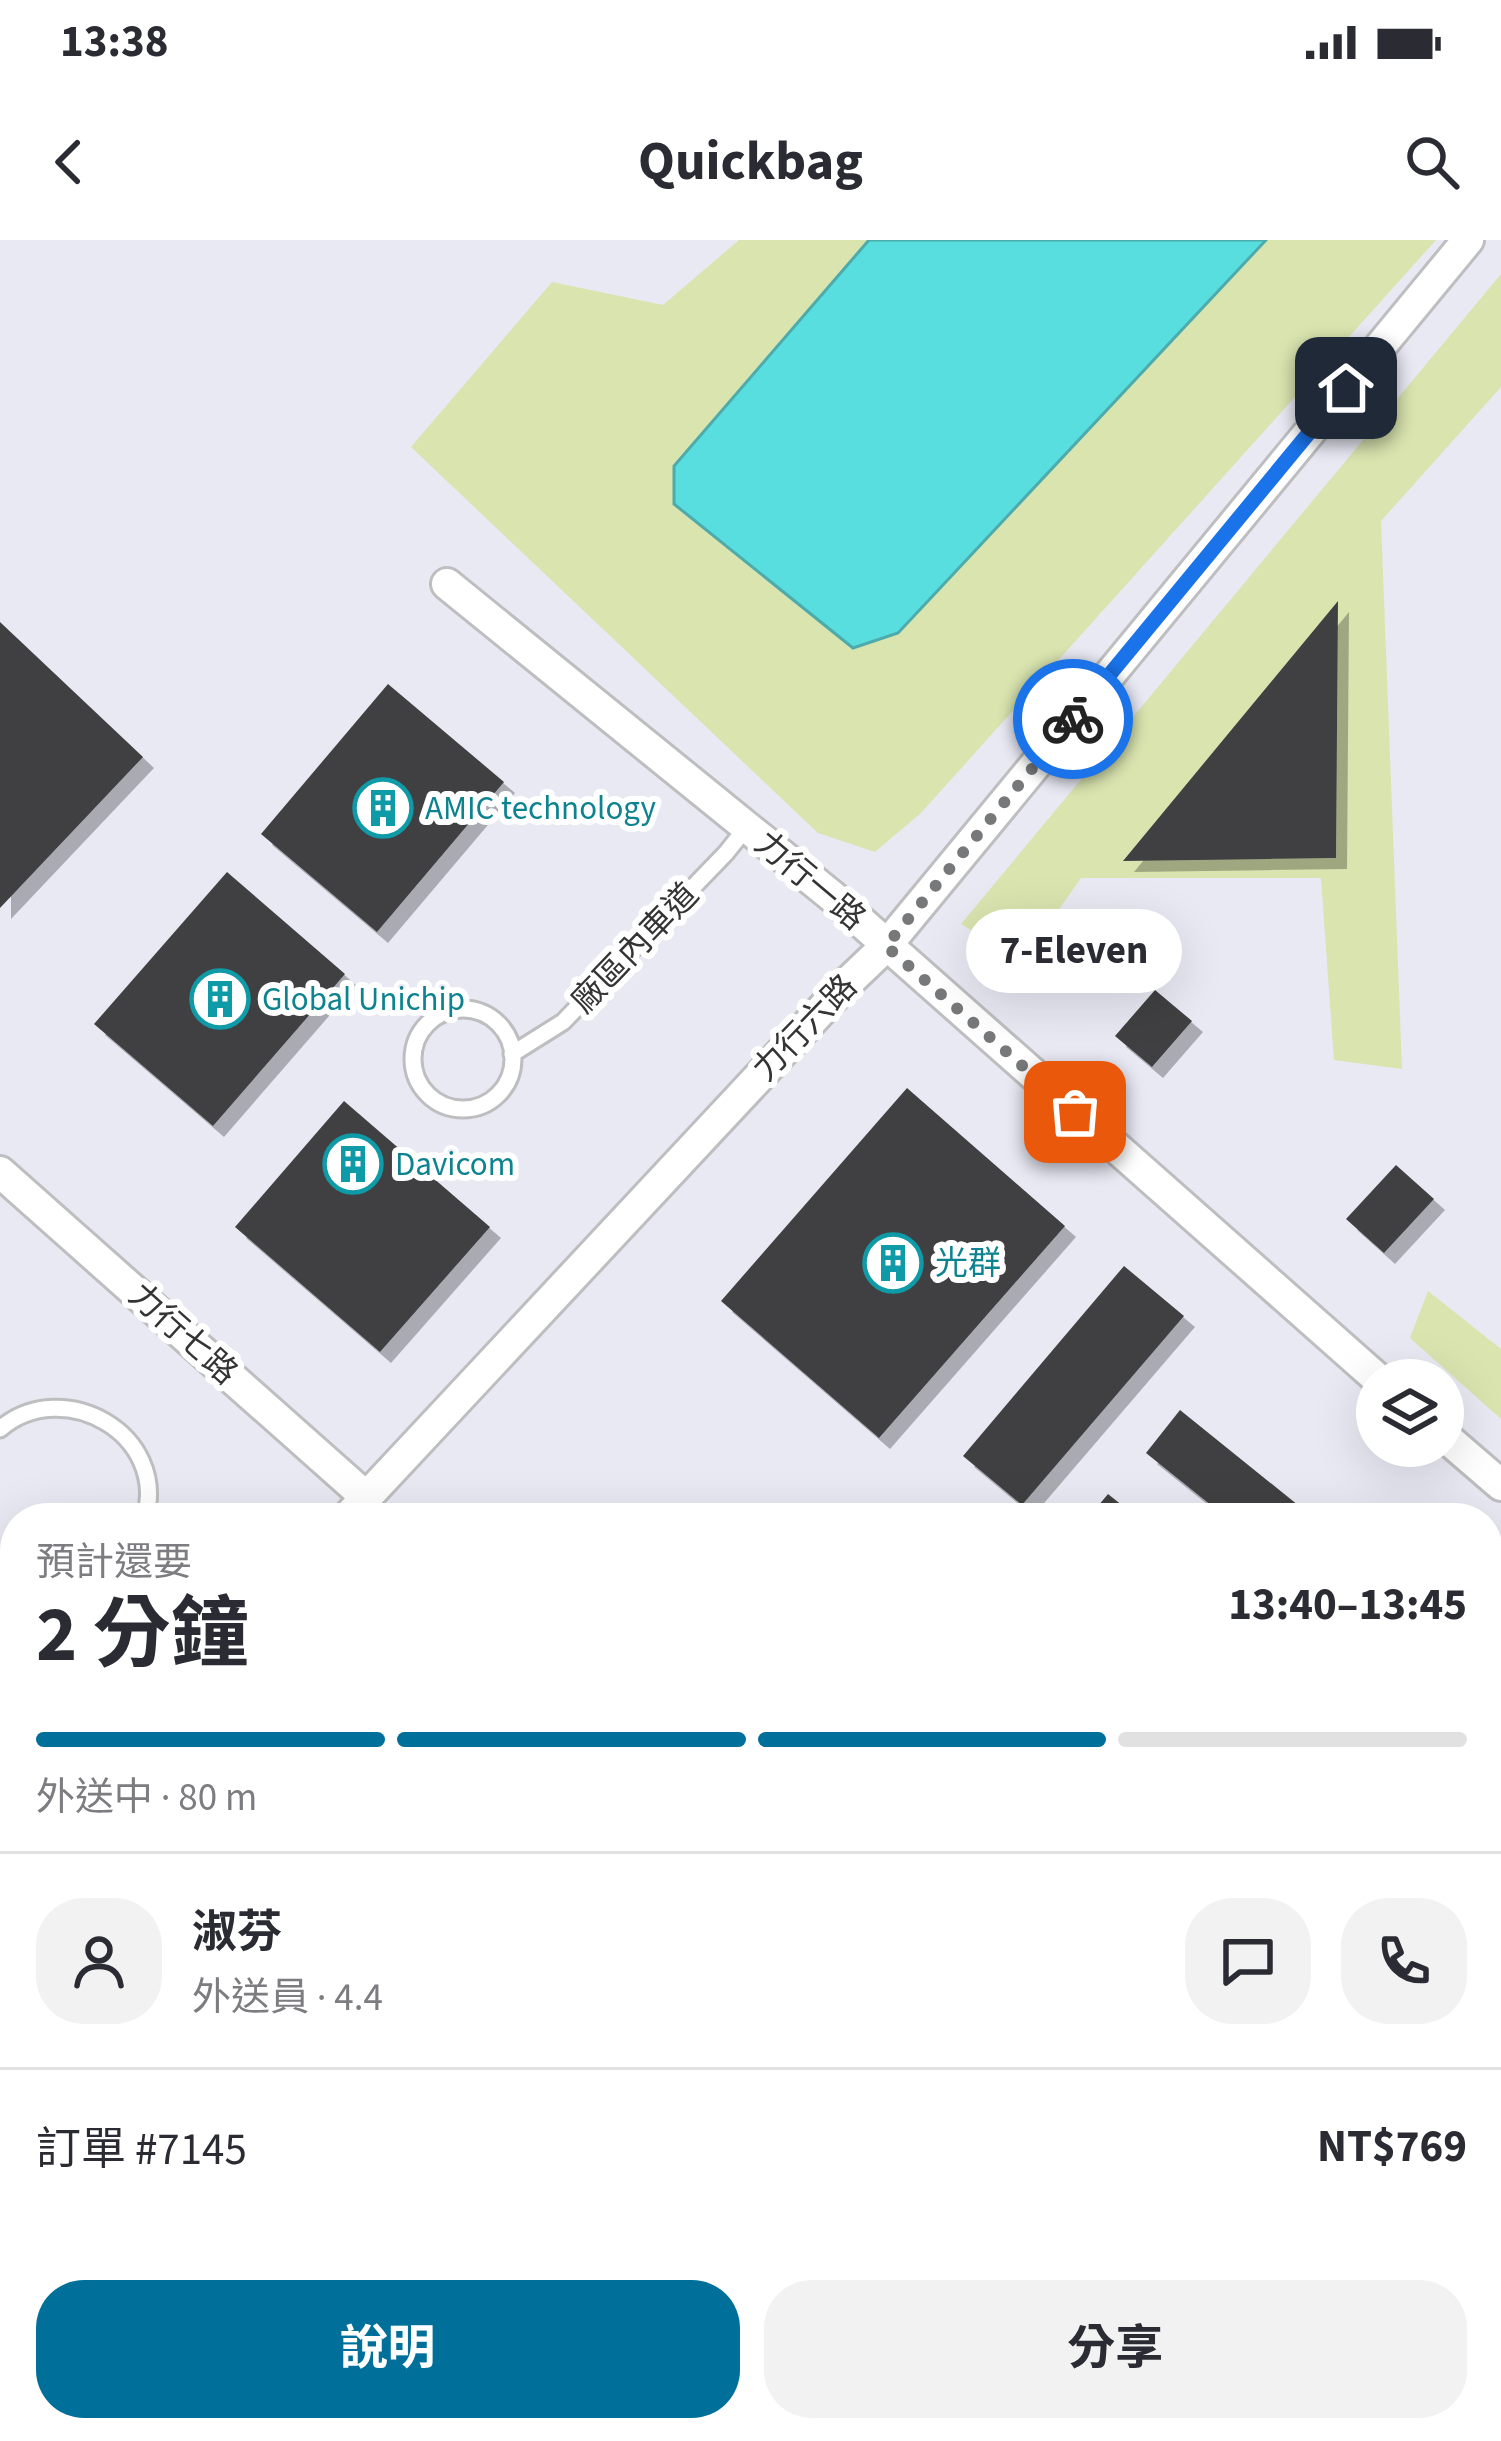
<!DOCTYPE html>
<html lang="zh-TW">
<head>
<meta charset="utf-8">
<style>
	:root { --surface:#fff; --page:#f2f2f3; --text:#2b2b33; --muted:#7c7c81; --line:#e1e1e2; --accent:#00709b }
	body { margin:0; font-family:"Source Sans 3","Noto Sans TC",sans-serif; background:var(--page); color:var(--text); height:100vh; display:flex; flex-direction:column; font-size:45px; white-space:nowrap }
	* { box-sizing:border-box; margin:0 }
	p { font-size:39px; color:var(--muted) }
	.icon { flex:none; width:66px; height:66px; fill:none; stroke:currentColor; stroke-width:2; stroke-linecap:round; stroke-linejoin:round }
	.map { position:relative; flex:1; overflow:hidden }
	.sheet { position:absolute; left:0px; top:1263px; width:1503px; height:939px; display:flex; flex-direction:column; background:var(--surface); border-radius:48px 48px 0 0; box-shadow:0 12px 48px #0002 }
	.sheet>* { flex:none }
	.fabs { position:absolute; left:1356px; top:1119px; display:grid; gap:24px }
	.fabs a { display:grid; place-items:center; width:108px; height:108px; border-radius:50%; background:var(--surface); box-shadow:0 12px 48px #0002; font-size:60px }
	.pin { position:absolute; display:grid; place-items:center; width:102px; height:102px; color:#fff; margin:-51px; border-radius:24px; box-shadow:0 6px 18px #0006 }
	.courier { position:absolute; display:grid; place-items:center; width:120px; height:120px; margin:-60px; border:9px solid #1a73e8; border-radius:50%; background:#fff; color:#222; box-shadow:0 3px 15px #0007 }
	.bubble { position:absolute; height:84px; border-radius:42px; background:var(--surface); box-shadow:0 12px 48px #0002; font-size:39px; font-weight:700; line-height:84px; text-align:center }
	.head em { font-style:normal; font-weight:700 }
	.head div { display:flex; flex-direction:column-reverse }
	.head { display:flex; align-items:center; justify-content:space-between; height:204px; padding:0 36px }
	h1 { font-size:78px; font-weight:700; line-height:90px }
	.bar { display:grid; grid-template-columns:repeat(4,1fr); gap:18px 12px; align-content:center; height:144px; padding:0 36px }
	.bar i { height:15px; border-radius:9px; background:var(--line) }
	.bar .selected { background:var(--accent) }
	.bar p { grid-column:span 4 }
	.line { display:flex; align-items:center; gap:30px; padding:0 36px; border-top:3px solid var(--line) }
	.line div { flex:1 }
	.round { display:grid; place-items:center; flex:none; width:126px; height:126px; border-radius:48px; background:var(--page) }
	.primary-button { display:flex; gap:24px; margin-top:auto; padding:24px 36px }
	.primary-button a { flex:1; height:138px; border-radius:48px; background:var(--accent); color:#fff; font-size:48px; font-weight:700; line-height:138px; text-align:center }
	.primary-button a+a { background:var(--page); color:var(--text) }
	.status { display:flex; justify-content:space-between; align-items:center; height:84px; padding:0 60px; background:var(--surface); direction:ltr }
	.status svg { height:33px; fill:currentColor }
	header { display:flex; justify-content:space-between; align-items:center; height:156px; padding:0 36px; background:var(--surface); font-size:54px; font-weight:700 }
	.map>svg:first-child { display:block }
</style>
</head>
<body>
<div class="status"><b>13:38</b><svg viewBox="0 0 49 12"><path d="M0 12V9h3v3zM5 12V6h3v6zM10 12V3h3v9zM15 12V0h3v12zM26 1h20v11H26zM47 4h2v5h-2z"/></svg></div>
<header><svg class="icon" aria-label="back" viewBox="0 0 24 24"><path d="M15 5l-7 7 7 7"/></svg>Quickbag<svg class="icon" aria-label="search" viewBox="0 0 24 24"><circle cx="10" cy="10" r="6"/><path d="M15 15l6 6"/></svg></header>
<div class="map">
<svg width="1501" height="2201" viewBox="0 0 1501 2201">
	<defs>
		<filter id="shadow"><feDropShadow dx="11" dy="11" stdDeviation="0" flood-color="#0004"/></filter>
	</defs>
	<rect width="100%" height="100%" fill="#f4f5f7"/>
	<path fill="#e8e9f3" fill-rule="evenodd" d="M0,0H1501V2201H0ZM1377,1140H1443V1206H1377ZM15,1278H1488V2187H15Z"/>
	<path fill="#d9e4af" d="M739,0H1436L921,573L875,612L818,593L411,207L552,42L663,65Z
		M1501,34V147L1381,281L1402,829L1334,820L1321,638H1081L1022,722L961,684Z
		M1428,1051L1501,1109V1179L1410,1098Z"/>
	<path fill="#58dedf" stroke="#4dabac" stroke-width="3" d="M869,0H1266L898,393L853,408L674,264V226Z"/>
	<path fill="#414143" filter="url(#shadow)" d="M1338,361L1336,618L1123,621Z
		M0,382L143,517L0,668Z
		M388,444L504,542L377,692L261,594Z
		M227,632L345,734L213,886L94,784Z
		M1155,750L1192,781L1152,827L1115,796Z
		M907,848L1065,986L879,1198L721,1061Z
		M344,861L490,987L380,1112L235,987Z
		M1396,925L1434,959L1384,1013L1346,979Z
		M1124,1026L1184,1076L1022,1265L963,1216Z
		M1180,1170L1314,1278H1227L1146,1213Z
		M1108,1254L1138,1278H1088Z
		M1488,1556L1501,1566L1499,1734L1488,1725Z
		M1488,1830L1501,1841V1891L1488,1905Z
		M15,1974V2187H449L465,2201H0V1991Z
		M639,2187H861L849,2201H626Z"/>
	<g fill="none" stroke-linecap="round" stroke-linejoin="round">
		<g stroke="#bebec0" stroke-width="21">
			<path id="service" d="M413 819a50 50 0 1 1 100 0a50 50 0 1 1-100 0Z
				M512,814L563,782L726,613L746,588
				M0,1189C63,1135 169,1194 145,1278
				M0,1323L15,1335"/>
		</g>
		<g stroke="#bebec0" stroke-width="36">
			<path id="minor" d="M447,344L833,657L1379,1140
				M0,932L366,1257
				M1443,1195L1501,1245
				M347,1278L843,747L886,706L1468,0
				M0,1669L15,1652"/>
		</g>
		<use href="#service" stroke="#fff" stroke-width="15"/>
		<use href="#minor" stroke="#fff" stroke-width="30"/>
	</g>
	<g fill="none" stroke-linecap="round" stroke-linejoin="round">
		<path stroke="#777879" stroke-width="12" stroke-dasharray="0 21.6" d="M1073,479L886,706L1075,872"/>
		<path stroke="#1a73e8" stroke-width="15" d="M1073,479L1346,148"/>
	</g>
	<defs>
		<g id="building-ring" transform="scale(3)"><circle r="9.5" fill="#fff" stroke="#0f9aa8" stroke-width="1.5"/><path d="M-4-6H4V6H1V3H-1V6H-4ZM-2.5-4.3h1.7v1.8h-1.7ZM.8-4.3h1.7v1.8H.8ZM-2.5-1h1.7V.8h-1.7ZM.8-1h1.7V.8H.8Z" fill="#0f9aa8"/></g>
	</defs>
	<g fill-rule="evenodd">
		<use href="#building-ring" x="383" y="568"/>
		<use href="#building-ring" x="220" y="759"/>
		<use href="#building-ring" x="353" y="924"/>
		<use href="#building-ring" x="893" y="1023"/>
	</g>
	<g text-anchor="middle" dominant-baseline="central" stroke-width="12" stroke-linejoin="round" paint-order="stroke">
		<g font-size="33" fill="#0d838f" stroke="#fff" text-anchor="start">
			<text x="425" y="568">AMIC technology</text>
			<text x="262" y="759">Global Unichip</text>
			<text x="395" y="924">Davicom</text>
			<text x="935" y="1023">光群</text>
		</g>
		<g font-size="33" fill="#343435" stroke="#fff">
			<text transform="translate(810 641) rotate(40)">力行一路</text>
			<text transform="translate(635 708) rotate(-46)">廠區內車道</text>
			<text transform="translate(805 788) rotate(-46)">力行六路</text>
			<text transform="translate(183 1094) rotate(42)">力行七路</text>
		</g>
	</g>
</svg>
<div class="fabs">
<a><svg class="icon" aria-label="layers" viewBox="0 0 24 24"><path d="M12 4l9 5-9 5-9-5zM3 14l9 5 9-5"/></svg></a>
</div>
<div class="pin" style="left:1075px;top:872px;background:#ea580c"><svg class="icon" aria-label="bag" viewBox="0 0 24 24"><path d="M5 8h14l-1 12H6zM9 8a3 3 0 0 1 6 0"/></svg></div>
<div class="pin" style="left:1346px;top:148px;background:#1f2937"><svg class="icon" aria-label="home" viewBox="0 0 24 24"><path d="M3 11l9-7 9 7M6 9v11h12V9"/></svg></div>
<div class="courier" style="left:1073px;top:479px"><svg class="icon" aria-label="bike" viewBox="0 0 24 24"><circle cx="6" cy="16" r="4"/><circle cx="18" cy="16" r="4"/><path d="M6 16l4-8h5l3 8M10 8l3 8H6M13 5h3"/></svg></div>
<div class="bubble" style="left:966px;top:669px;width:216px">7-Eleven</div>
<section class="sheet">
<div class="head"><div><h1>2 分鐘</h1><p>預計還要</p></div><em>13:40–13:45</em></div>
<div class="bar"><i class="selected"></i><i class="selected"></i><i class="selected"></i><i></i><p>外送中 · 80 m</p></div>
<div class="line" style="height:216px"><a class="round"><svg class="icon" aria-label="person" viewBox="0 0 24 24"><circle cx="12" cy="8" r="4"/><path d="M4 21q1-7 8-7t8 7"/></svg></a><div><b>淑芬</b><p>外送員 · 4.4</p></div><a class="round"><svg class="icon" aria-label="chat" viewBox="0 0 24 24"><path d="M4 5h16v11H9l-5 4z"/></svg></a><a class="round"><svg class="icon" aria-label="phone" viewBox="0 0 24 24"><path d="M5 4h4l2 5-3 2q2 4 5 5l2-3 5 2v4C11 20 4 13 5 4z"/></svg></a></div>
<div class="line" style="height:156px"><div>訂單 #7145</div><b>NT$769</b></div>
<div class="primary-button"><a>說明</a><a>分享</a></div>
</section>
</div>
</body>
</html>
